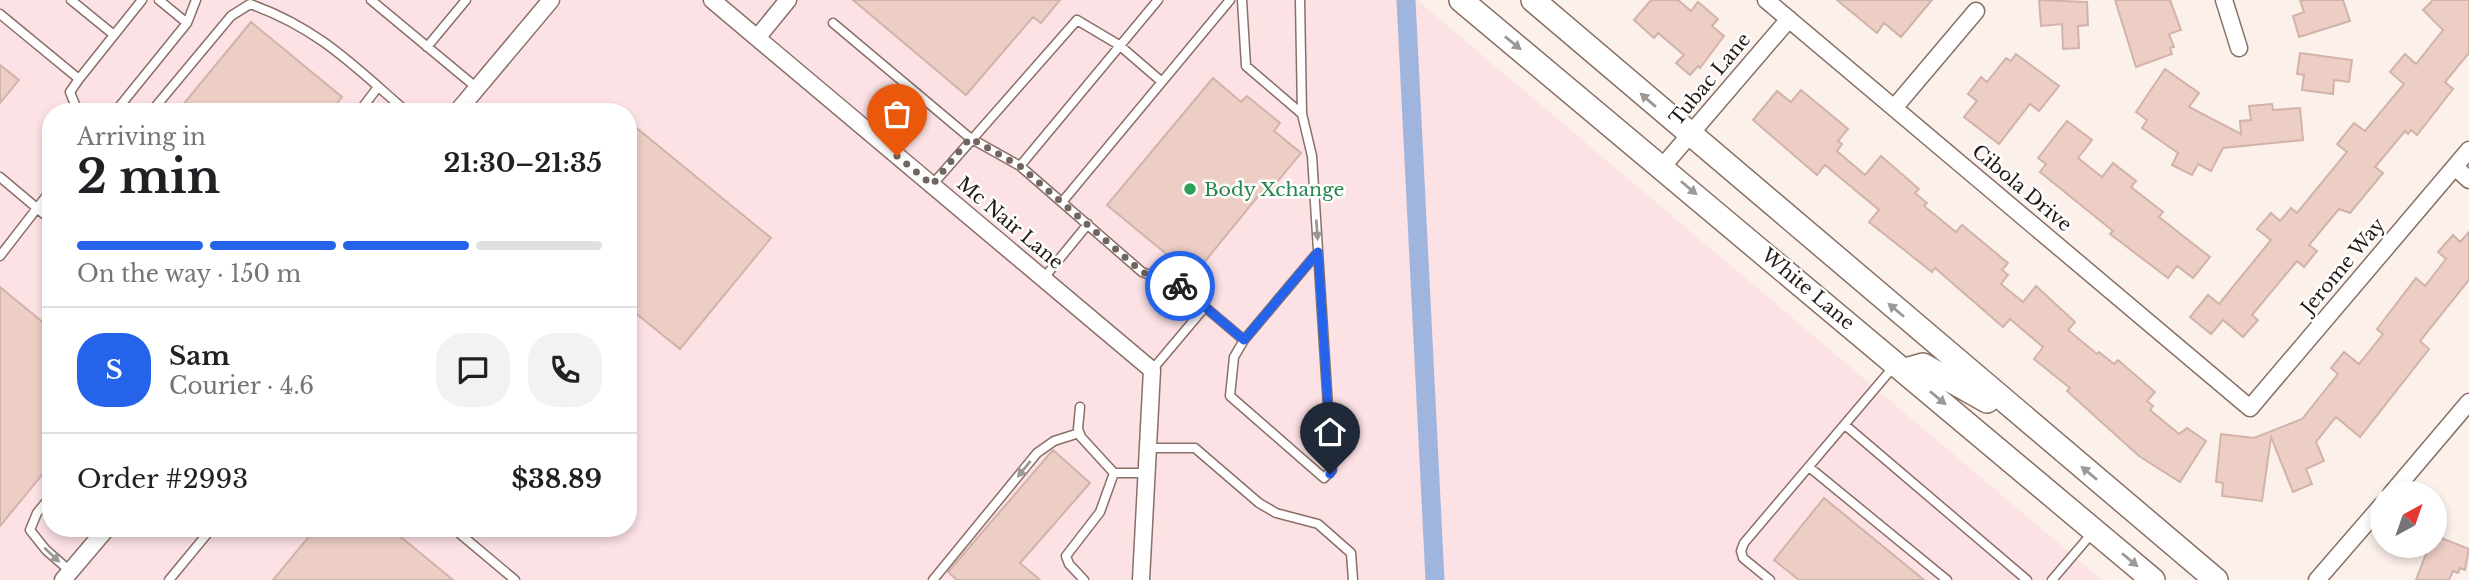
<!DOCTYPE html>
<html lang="en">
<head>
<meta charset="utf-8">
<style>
	:root { --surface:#fff; --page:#f2f2f2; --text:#202124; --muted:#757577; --line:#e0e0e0; --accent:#2563eb }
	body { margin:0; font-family:"Libre Baskerville",serif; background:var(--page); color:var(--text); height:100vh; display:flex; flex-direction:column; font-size:26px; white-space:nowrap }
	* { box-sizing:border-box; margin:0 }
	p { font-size:23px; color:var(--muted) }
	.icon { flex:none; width:38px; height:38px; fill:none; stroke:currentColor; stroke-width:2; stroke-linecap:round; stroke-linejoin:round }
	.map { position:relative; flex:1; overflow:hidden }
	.drawer { position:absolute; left:42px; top:103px; width:595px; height:434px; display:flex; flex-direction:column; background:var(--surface); border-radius:28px; box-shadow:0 4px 10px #0003 }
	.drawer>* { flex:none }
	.needle { width:46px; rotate:40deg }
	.buttons { position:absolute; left:2370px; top:481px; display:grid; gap:14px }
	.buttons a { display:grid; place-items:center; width:77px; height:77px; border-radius:50%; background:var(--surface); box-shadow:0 4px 10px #0003; font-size:35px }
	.pin { position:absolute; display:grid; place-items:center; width:60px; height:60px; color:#fff; margin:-72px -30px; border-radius:50% 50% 50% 0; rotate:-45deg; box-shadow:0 0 7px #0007 }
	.pin .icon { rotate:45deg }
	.courier { position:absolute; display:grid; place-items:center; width:70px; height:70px; margin:-35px; border:5px solid #2563eb; border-radius:50%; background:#fff; color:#222; box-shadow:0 2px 9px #0007 }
	.head em { font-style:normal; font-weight:800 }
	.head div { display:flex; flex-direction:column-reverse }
	.head { display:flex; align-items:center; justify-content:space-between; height:119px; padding:0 35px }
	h1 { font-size:46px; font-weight:800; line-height:52px }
	.bar { display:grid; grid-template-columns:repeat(4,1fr); gap:10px 7px; align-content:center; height:84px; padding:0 35px }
	.bar i { height:9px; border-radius:5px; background:var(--line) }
	.bar .current { background:var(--accent) }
	.bar p { grid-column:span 4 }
	.line { display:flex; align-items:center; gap:18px; padding:0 35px; border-top:2px solid var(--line) }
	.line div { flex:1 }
	.round { display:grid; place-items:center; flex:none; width:74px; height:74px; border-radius:28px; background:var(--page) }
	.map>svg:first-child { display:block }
</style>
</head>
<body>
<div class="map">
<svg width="2469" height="580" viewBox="0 0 2469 580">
	<rect width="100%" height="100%" fill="#fcf0ea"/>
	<path fill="#fce1e5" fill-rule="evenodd" d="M0,0H1417L2102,580H0ZM51,112H628V528H51Z"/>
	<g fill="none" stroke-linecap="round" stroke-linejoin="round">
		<path stroke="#9fb5de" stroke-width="19" d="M1406,0L1435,580"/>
	</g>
	<path fill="#eccec4" stroke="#d1b3aa" stroke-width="2" d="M853,0H1060L1041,23L1033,17L966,95Z
		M1651,0H1678L1691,11L1698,2L1718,19L1712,26L1724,36L1700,68L1698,66L1690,75L1676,63L1684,55L1658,33L1654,38L1634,20Z
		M1837,0H1932L1901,37L1884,23L1877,33Z
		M2039,0L2087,2L2088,25L2078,26L2079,48L2063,49L2062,24L2041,26Z
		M2115,0H2170L2181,30L2169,34L2174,47L2170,48L2172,54L2136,67Z
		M2300,0H2343L2350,21L2299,37L2293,16L2304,12Z
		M2433,0H2469V53L2445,82L2453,89L2417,135L2411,130L2408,134L2405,131L2375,167L2383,173L2350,213L2339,209L2309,245L2317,251L2304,267L2297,261L2252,315L2258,320L2243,337L2223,320L2211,334L2190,317L2208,295L2219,304L2271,240L2257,229L2271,213L2280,221L2291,208L2297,213L2347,152L2337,144L2354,123L2365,131L2404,84L2390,72L2405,54L2416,64L2443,30L2423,10Z
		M251,22L342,97L330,112H177Z
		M2300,53L2352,60L2349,82L2334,80L2333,94L2302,90L2304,75L2297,74Z
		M2016,54L2059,86L2039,111L2030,104L1999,144L1964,117L1977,101L1968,94L1981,77L1987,82L2006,58L2011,61Z
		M0,65L19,80L0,103Z
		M2165,69L2199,93L2189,107L2241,134L2240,121L2251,120L2249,106L2272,104L2273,110L2300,108L2303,140L2223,148L2211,171L2198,164L2192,175L2172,165L2178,153L2142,128L2147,120L2136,112Z
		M1213,78L1241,102L1247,96L1280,123L1274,131L1301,153L1272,188L1268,184L1193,276L1107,205Z
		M1801,90L1848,129L1838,141L1842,144L1837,151L1865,175L1881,156L1919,189L1915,193L1927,203L1924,206L1956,232L1962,225L2008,263L2002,270L2008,275L2001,284L2023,302L2036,286L2075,322L2068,330L2097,354L2099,352L2114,364L2118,360L2155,392L2147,401L2153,406L2150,410L2179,434L2187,428L2206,441L2180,482L2139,456L2067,391L2070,388L2034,359L2043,347L2010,319L2003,327L1935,268L1932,272L1869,222L1879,210L1825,165L1817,175L1753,120L1777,91L1791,102Z
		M628,121L771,238L680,349L628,307Z
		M2067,121L2092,140L2078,158L2102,177L2113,163L2136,181L2131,187L2163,212L2159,217L2210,257L2193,278L2177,266L2168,278L2110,234L2113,231L2040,172L2046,164L2038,158Z
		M2469,232V280L2420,341L2429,349L2360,437L2336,417L2316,442L2324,461L2306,469L2312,484L2293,492L2271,437L2262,501L2222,496L2223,483L2216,482L2221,434L2254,438L2302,419L2338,374L2331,368L2344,352L2359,364L2383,334L2377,329L2416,278L2425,286L2446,259L2438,252L2453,235L2460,242Z
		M0,287L51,329V464L0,526Z
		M1053,450L1090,483L1020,563L1040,580H957L948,572Z
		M1824,498L1924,580H1799L1774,560Z
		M316,528H390L453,580H273Z
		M2434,535L2469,549L2465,570L2460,568L2458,573L2453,571L2449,580H2416L2429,546H2434Z"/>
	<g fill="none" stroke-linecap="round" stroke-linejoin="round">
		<g stroke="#897064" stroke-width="11">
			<path id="lane" d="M71,0L114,35
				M371,0L477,88
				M1242,0L1246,66L1302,114
				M0,14L79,79L142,0
				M187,23L196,0
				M833,23L970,138L1020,166L1142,272L1180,286L1244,340L1234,357L1230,396L1324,478L1332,470L1312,156L1302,114L1300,0
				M427,47L466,0
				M78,112L70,92L79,79
				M115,112L187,23L159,0
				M151,112L231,16L250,4C318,28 354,66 407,112
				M359,112L378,87
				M1020,166L1158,0
				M0,177L51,220
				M932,185L1077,20L1119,45L1162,82
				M1063,201L1230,0
				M0,256L51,190
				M1043,279L1088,224
				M1244,340L1318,252
				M1152,370L1205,307
				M1080,407L1078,429L1081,437L1114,473
				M1845,425L2027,580
				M1148,448H1195L1259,503L1276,513L1318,524L1351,553L1353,580
				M1809,467L1947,580
				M51,496L37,513L30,530L46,550L70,571
				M453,528L515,580
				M169,580L212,528
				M933,580L1037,453L1054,441L1079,433
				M1084,580L1069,564L1066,556L1100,512L1114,473H1147
				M1770,580L1743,558L1741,551L1744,543L1895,365
				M2052,580L2093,532"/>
		</g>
		<g stroke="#897064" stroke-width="19">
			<path id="street" d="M712,0L1152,370L1141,580
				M1766,0L2250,408L2469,150
				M2224,0L2239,48
				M757,38L788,0
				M1894,108L1976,11
				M457,112L551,0
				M1663,166L1789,19
				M2455,167L2469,180
				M2391,494L2469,402
				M63,580L107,528
				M2317,580L2382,505"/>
		</g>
		<g stroke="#897064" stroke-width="26">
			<path id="secondary" d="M1461,0L2153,580
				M1533,0L2216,580
				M1905,370L1923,365L1987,401"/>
		</g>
		<use href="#lane" stroke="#fff" stroke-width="8"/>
		<use href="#street" stroke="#fff" stroke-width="16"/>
		<use href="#secondary" stroke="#fff" stroke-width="23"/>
	</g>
	<defs><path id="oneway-solid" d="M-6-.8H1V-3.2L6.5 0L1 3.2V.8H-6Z" transform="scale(1.75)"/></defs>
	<g fill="#9c9896">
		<use href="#oneway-solid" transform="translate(1513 43) rotate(39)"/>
		<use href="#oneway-solid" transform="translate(1648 100) rotate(-139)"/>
		<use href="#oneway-solid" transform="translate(1689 188) rotate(40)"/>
		<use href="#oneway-solid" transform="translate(1317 230) rotate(86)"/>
		<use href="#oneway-solid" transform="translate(1896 310) rotate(-140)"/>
		<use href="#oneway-solid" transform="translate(1938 398) rotate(40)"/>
		<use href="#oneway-solid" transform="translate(1024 469) rotate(129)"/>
		<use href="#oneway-solid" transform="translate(2089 473) rotate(-140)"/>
		<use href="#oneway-solid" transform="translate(52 555) rotate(43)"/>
		<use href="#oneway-solid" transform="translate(2130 560) rotate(40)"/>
	</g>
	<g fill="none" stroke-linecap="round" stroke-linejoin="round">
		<path stroke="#706560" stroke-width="7" stroke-dasharray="0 12.6" d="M897,156L932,185L970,138L1020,166L1142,272L1180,286"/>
		<path stroke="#2563eb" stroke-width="9" d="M1180,286L1244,340L1318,252L1332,470L1330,474"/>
	</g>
	<circle fill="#2e9e5b" stroke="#fff" stroke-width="2.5" cx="1190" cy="189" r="7"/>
	<g text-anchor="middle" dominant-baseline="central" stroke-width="5" stroke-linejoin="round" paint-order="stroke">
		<g font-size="19" fill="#241a15" stroke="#fff">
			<text transform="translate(1710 79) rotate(-50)">Tubac Lane</text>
			<text transform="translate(2022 188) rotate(40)">Cibola Drive</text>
			<text transform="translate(1010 223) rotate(40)">Mc Nair Lane</text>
			<text transform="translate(2343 266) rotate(-50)">Jerome Way</text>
			<text transform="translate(1808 289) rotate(40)">White Lane</text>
		</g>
		<g font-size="19" fill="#27864d" stroke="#fff" text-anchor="start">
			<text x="1204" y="189">Body Xchange</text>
		</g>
	</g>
</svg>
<div class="buttons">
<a><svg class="needle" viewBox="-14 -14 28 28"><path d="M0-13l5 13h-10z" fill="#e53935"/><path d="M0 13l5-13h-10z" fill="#757577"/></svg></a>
</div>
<div class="pin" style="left:897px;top:156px;background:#ea580c"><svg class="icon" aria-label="bag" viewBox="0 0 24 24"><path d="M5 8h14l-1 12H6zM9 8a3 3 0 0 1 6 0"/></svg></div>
<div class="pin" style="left:1330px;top:474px;background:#1f2937"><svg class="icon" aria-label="home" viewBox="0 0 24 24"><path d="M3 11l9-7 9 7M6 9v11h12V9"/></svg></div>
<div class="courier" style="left:1180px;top:286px"><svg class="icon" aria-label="bike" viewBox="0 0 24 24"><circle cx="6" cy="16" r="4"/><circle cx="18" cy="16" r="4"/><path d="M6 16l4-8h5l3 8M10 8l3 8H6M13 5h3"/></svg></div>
<section class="drawer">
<div class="head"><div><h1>2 min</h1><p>Arriving in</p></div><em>21:30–21:35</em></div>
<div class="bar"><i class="current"></i><i class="current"></i><i class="current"></i><i></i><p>On the way · 150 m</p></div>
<div class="line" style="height:126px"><b class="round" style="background:var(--accent);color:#fff">S</b><div><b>Sam</b><p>Courier · 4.6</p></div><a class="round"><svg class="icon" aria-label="chat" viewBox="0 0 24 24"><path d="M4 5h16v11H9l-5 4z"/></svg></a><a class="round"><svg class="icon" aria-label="phone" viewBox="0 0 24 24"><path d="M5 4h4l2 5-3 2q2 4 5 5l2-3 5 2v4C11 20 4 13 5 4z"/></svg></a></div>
<div class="line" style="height:91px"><div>Order #2993</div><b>$38.89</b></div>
</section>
</div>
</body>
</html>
